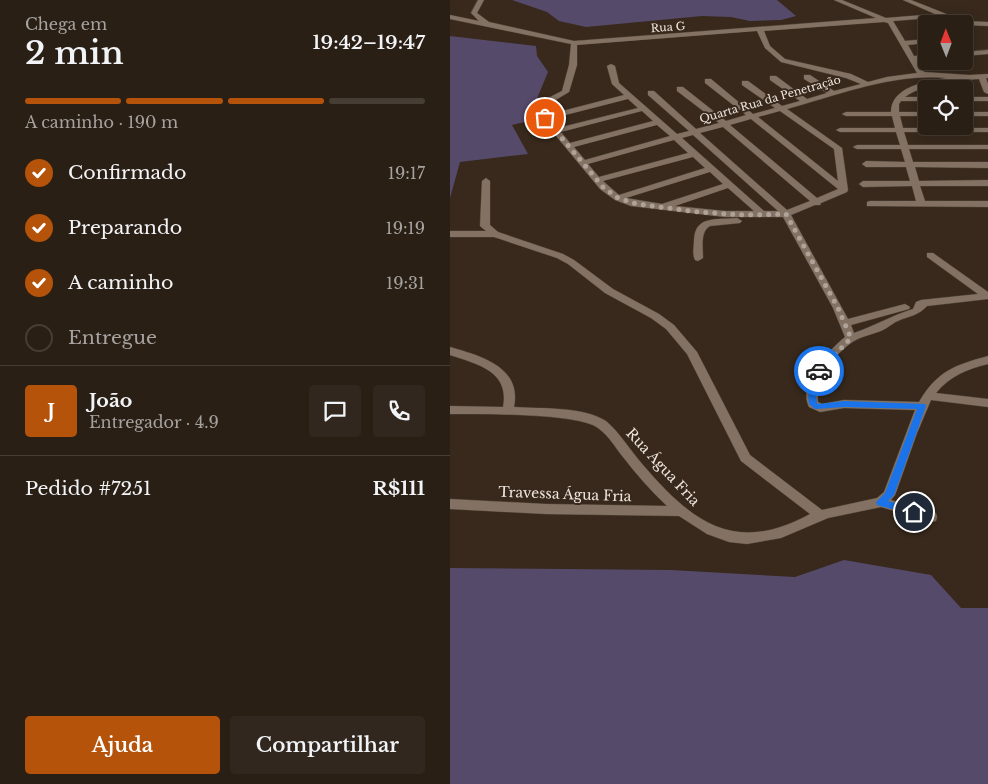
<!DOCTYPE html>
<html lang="pt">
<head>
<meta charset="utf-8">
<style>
	:root { --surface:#2a1f15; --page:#32271e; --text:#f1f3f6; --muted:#a5a2a0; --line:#463d34; --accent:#b45309 }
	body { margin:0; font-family:"Libre Baskerville",serif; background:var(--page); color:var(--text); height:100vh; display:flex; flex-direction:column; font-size:19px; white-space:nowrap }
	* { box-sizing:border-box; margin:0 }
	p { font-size:16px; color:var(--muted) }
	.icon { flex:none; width:28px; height:28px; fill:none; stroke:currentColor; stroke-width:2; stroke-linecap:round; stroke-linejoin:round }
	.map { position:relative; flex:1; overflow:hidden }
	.side { display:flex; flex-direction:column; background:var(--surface); width:450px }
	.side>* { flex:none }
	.needle { width:32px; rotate:359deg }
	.controls { position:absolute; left:468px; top:15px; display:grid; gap:10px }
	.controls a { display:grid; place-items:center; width:55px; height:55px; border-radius:5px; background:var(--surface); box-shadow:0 2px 12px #0003,0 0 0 1px var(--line); font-size:25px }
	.pin { position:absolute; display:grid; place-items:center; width:42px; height:42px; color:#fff; margin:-21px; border:2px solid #fff; border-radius:50%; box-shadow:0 1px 5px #0007 }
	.courier { position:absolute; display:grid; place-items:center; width:50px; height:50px; margin:-25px; border:4px solid #1a73e8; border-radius:50%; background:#fff; color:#222; box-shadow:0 1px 6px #0007 }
	.head em { font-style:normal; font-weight:600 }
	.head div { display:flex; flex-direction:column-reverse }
	.head { display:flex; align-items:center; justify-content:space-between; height:85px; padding:0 25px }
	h1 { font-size:32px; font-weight:600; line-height:38px }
	.bar { display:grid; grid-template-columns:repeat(4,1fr); gap:8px 5px; align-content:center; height:60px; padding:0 25px }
	.bar i { height:6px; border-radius:4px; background:var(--line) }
	.bar .current { background:var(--accent) }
	.bar p { grid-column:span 4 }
	.line { display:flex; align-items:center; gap:12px; padding:0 25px; border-top:1px solid var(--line) }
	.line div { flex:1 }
	.round { display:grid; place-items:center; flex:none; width:52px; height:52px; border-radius:5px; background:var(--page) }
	ol { padding:0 25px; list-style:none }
	li { display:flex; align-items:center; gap:15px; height:55px }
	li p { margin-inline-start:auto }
	li .icon { padding:5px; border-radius:50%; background:var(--accent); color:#fff; stroke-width:4 }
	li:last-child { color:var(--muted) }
	li i { width:28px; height:28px; border:2px solid var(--line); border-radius:50% }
	.action { display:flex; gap:10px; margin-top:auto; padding:10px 25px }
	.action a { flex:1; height:58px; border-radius:5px; background:var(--accent); color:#fff; font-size:20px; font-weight:600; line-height:58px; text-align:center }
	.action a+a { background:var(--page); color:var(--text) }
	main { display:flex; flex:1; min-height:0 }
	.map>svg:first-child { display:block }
</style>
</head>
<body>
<main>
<section class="side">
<div class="head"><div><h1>2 min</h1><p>Chega em</p></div><em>19:42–19:47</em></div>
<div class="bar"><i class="current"></i><i class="current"></i><i class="current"></i><i></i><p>A caminho · 190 m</p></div>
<ol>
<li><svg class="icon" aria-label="check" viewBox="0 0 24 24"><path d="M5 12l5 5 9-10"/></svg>Confirmado<p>19:17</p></li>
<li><svg class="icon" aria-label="check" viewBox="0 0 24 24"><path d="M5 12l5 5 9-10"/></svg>Preparando<p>19:19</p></li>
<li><svg class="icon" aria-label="check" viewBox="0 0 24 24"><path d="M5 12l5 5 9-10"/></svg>A caminho<p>19:31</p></li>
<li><i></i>Entregue</li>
</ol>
<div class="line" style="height:90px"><b class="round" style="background:var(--accent);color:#fff">J</b><div><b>João</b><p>Entregador · 4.9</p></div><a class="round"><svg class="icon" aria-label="chat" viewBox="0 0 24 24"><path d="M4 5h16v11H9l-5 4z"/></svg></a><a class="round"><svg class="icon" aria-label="phone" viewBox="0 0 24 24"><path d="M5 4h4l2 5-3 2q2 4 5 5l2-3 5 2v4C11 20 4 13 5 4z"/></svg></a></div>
<div class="line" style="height:65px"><div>Pedido #7251</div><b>R$111</b></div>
<div class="action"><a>Ajuda</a><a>Compartilhar</a></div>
</section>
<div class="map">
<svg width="538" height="784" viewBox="0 0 538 784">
	<rect width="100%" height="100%" fill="#38291c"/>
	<path fill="#564a6b" d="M62,0H327L346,16L331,20L300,21L281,17L252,16L136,27L109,21L97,12Z
		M0,36L86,46L87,56L98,72L88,96L83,120L62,125L78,154L10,162L0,198Z
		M394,560L481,575L511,608H538V784H0V568L221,570L345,577Z"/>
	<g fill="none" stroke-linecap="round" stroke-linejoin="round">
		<g stroke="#51453a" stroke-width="1">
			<path id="street" d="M28,0H34L27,13L39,22L124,41L426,18L384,0H392L436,18L485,14L453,0H461L514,21L538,22V26L514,25L493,17L443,21L455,41L476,39V43L458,45L464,56L476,55V59L467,60L474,72L519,75L538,74V78H536L538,84V94L534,92L529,79C503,81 477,82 455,97H476V101H451L449,104V112H476V116H450L453,128H538V132H454L458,145H538V149H459L463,162H538V168L465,167L469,181L538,180V186H470L475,201H538V207L417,206V202L420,201H466L462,186L413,187L409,184L413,181H460L456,167H416L412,164L416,161L455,162L451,149H407L403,147L407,145H450L446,132H390L386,130L390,128H445L442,116H396L392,114L396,112H441C441,87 476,81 497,78C443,73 388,95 337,109L392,148L398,190L397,192L371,203L370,205H365L341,215L398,319L455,304L460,307L459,309L401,325L404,333C424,326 443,315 463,309L466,302L471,300L528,294L477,257V253H483L538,292V299L477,306C469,315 460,316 450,320C444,322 439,327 433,330C424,334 412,336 404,341C385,353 365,379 368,402L372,404L394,400L469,402C487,371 505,365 538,356V364C517,369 500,376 486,393L538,399V407L481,400L467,433L445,495L441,500L486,513L487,517L486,521L481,522L431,507L378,518L331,538L297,544L279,542L257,534L229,516L96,514L0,509V499L96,504L217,506C201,491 186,474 173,457C165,447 159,436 148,428C129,413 28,414 0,414V406L53,407C60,371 27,364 0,355V347C31,356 72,367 64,407C91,409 132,406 156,421C170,433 180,450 193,465C243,523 285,555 360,514L291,461L237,354L216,329L201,318L155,293L118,264L107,258L44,237H0V231H36L30,226L32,181L36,178L40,181V225L48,232L113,254L124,260L163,289L209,314L224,325L247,352L300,455L372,510L427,498L434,492L465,410L394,408L370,412L359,407C347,383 378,351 395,337L383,308L333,217H275L181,206L165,200L150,189L87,113L90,102L112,91L119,65L121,44L0,19V15L29,21L21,13ZM434,22L438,23L467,73L437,77L418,82L401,74L335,59L320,46L314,31ZM307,31L315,48L331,62L396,78L411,84L384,91L360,75H354V79L377,93L357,99L326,76H320V80L350,101L332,106L298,81H292V85L325,108L303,114L261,79H255V83L296,115L276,121L233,87H227V91L269,123L246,129L204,91H198V95L239,131L227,134L169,83L165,66L161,64L157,66L162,84L174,95L97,115L95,113L97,105L119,92L127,65V45ZM178,99L188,108L108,128L100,119ZM192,111L203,121L120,143L111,132ZM330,111L384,149L388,181L308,117ZM301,119L388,189L367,198L280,125ZM207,125L220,136L135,160L124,147ZM273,127L360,201L337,210L250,133ZM243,135L328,211H314L232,138ZM224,140L238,153L149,177L138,164ZM243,157L255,168L169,195L153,181ZM260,172L273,184L212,204L176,198ZM278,188L304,211H275L225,206Z
				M538,50V54L514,56V52Z
				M514,97H538V101H514Z
				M514,112H538V116H514Z
				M287,218L292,221L290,223L260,226C250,231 253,248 253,258L248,261L245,260C242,254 244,247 244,240C245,215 267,220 287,218Z"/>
		</g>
		<use href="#street" fill="#837263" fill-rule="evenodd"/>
	</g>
	<path fill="#1a73e8" d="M369,368L373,371L366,396L367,403L369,404L394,401L475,404L476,406L444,495L438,501L467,509V514L464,515L427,505L426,502L435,493L467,409L394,407L365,409L359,404L358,396L365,371Z"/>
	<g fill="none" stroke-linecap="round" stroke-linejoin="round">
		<path stroke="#afa399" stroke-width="5" stroke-dasharray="0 9" d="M95,118L153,187L168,198L187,204L248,212L294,215L336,214L388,308L401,338L369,371"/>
	</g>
	<g text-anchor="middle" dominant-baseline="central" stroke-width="4" stroke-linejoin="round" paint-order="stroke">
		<g font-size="11" fill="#efe5dd" stroke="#38291c">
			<text transform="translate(218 27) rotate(-4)">Rua G</text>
			<text transform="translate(320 99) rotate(-16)">Quarta Rua da Penetração</text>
		</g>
		<g font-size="14" fill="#efe5dd" stroke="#38291c">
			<text transform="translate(213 467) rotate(47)">Rua Água Fria</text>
			<text transform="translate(115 494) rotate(2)">Travessa Água Fria</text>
		</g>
	</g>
</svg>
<div class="controls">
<a><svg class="needle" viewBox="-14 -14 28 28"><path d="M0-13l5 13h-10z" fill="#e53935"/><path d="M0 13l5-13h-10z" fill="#a5a2a0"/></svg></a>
<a><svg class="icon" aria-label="locate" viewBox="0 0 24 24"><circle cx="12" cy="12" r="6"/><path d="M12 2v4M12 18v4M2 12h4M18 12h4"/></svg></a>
</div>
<div class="pin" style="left:95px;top:118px;background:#ea580c"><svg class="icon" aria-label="bag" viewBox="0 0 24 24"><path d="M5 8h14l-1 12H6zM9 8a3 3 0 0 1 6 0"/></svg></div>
<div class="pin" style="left:464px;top:512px;background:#1f2937"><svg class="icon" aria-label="home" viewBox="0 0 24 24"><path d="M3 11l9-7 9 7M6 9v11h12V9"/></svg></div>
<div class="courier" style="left:369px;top:371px"><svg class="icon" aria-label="car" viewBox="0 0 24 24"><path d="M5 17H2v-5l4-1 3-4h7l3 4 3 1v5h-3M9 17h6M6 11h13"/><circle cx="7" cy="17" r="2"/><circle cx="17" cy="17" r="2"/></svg></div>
</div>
</main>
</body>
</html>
